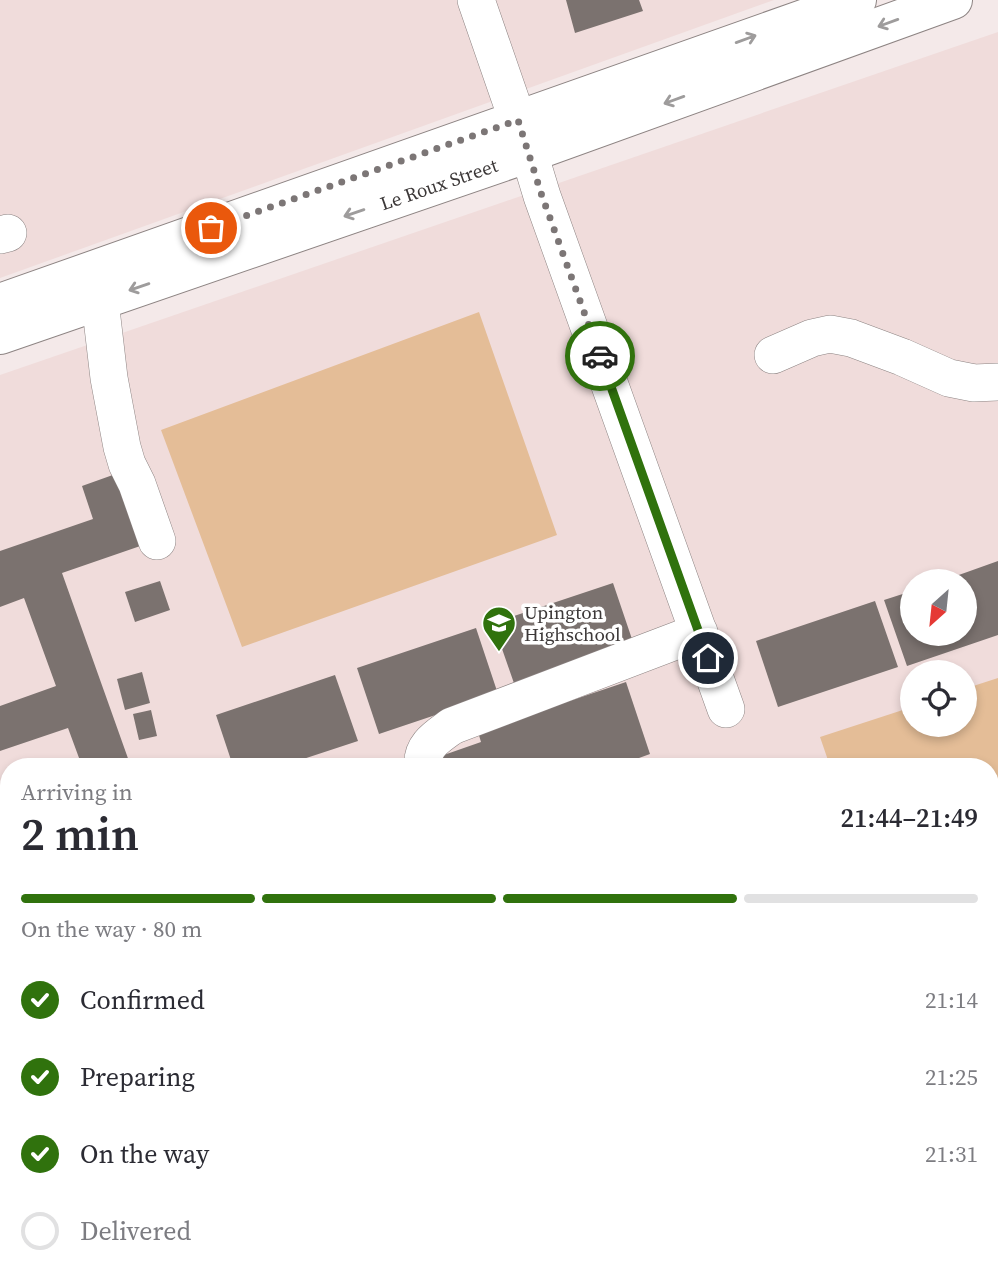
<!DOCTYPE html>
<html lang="en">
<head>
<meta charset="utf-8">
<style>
	:root { --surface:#fff; --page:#f2f2f3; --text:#2b2b33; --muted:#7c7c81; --line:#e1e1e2; --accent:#30720d }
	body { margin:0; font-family:"Source Serif 4",serif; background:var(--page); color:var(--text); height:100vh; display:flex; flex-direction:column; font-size:26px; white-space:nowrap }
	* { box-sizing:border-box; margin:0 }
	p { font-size:23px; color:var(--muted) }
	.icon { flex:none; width:38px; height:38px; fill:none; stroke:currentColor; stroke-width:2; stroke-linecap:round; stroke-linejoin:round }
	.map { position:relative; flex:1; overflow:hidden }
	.drawer { position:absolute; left:0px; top:758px; width:999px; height:527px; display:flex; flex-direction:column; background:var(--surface); border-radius:28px 28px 0 0; box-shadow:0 4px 10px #0003 }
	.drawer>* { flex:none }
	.needle { width:46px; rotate:207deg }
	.controls { position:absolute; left:900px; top:569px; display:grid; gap:14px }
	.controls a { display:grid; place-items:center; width:77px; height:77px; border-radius:50%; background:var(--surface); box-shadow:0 4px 10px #0003; font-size:35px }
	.pin { position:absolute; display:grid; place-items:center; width:60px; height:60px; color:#fff; margin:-30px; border:4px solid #fff; border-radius:50%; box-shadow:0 2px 7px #0007 }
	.courier { position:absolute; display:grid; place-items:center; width:70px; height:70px; margin:-35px; border:5px solid #30720d; border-radius:50%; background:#fff; color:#222; box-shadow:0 2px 9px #0007 }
	.headline em { font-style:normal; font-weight:600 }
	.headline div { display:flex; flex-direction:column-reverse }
	.headline { display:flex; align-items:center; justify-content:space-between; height:119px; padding:0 21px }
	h1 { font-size:46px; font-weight:600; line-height:52px }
	.bar { display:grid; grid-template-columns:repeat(4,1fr); gap:10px 7px; align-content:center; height:84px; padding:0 21px }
	.bar i { height:9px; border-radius:5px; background:var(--line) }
	.bar .current { background:var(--accent) }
	.bar p { grid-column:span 4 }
	ol { padding:0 21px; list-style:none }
	li { display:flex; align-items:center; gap:21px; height:77px }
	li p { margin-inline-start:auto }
	li .icon { padding:7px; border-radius:50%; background:var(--accent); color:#fff; stroke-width:4 }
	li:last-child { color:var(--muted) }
	li i { width:38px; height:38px; border:4px solid var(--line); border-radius:50% }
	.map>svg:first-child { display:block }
</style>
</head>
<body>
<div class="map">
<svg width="998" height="1284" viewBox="0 0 998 1284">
	<rect width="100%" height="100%" fill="#f4e9e9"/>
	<path fill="#f0dcdb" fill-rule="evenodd" d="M0,0H774L0,278Z
		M998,32V1284H134L121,1276H990V766H9V1181L0,1172V375ZM912,581H964V634H912ZM912,672H964V724H912Z"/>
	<path fill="#e4bd97" d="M479,312L557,535L242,647L161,430Z
		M998,678V1193L991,1196L990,766H830L820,737L912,707V724H964V689Z
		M881,1276H947L949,1284H883Z"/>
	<path fill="#7b726f" d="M566,0H639L643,11L575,33Z
		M124,471L149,543L62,573L130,764L123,766H82L68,728L0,751V706L56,686L24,598L0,607V551L93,519L82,486Z
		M998,561V635L907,666L884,600L912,591V634H964V581H942Z
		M160,581L170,610L135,622L125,592Z
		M613,583L635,648L516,689L493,623Z
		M875,601L898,667L778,707L756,641Z
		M476,628L498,694L379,734L357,668Z
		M142,672L150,703L125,710L117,679Z
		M335,675L358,741L282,766H233L216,715Z
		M626,682L650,754L639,758L642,766H444L441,756L481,742L478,732Z
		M151,710L157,736L139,740L133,714Z
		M0,786L8,807L0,810Z"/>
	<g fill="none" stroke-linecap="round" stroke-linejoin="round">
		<g stroke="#8d8483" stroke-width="38">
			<path id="minor" d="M476,0L529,153L542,196L726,709
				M0,235L8,233
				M100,301L109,378L122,447L127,464L137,484L157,541
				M773,355L812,338L830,334L851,338L902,357L949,378L974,383L998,382
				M423,766C421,746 437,737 452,726L699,632
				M0,1217L9,1226
				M0,1273L12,1284
				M62,1276L71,1284"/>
		</g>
		<g stroke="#8d8483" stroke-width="40">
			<g id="highway">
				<path d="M0,303L857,0"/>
				<path id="s1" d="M0,335L529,153L953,0"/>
			</g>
		</g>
		<use href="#minor" stroke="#fff" stroke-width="37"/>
		<use href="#highway" stroke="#fff" stroke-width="38"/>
	</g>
	<defs><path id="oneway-shaft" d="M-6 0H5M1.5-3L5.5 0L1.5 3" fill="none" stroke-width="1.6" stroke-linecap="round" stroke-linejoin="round" transform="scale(1.75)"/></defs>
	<g stroke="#9e9c9c">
		<use href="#oneway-shaft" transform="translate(888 23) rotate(160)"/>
		<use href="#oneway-shaft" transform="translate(746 39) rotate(-20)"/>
		<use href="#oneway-shaft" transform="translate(674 100) rotate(160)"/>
		<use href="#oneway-shaft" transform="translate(354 213) rotate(161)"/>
		<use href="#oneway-shaft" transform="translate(139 287) rotate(161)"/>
	</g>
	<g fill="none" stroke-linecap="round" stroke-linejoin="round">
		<path stroke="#7c7676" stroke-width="7" stroke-dasharray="0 12.6" d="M211,228L518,120L542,196L600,356"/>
		<path stroke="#30720d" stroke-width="9" d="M600,356L708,658"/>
	</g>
	<defs>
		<g id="university-pin" transform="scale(1.75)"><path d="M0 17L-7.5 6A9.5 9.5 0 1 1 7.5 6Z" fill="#30720d" stroke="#fff"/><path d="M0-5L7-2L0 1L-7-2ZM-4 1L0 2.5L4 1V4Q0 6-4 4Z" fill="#fff"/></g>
	</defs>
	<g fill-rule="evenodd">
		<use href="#university-pin" x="499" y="623"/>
	</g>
	<g text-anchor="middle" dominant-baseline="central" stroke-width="7" stroke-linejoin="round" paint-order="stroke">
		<g font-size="19" fill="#3c3838" stroke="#fff">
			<text stroke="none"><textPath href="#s1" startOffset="464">Le Roux Street</textPath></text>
		</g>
		<g font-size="19" fill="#3c3838" stroke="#fff" text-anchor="start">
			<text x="524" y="612">Upington<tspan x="524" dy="22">Highschool</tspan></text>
		</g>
	</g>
</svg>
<div class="controls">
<a><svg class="needle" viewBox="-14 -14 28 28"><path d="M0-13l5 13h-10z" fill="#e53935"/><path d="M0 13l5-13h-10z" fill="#7c7c81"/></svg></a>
<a><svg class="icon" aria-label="locate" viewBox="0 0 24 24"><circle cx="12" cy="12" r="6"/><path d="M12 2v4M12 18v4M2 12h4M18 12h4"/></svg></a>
</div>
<div class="pin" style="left:211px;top:228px;background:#ea580c"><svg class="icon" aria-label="bag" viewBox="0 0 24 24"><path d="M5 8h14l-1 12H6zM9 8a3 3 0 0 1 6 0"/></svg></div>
<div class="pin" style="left:708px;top:658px;background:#1f2937"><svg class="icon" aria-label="home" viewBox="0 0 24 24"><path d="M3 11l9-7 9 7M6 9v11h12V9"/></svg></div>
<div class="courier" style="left:600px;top:356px"><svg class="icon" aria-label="car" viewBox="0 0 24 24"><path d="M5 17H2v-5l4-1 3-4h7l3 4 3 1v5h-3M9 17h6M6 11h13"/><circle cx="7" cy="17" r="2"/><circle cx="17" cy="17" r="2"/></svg></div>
<section class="drawer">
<div class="headline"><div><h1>2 min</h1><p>Arriving in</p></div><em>21:44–21:49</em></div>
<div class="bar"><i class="current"></i><i class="current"></i><i class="current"></i><i></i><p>On the way · 80 m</p></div>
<ol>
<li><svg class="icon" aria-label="check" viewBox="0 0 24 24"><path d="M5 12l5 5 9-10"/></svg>Confirmed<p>21:14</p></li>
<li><svg class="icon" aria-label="check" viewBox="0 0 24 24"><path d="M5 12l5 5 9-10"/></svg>Preparing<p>21:25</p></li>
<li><svg class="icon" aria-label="check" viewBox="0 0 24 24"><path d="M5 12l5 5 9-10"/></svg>On the way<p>21:31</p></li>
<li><i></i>Delivered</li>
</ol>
</section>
</div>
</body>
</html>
